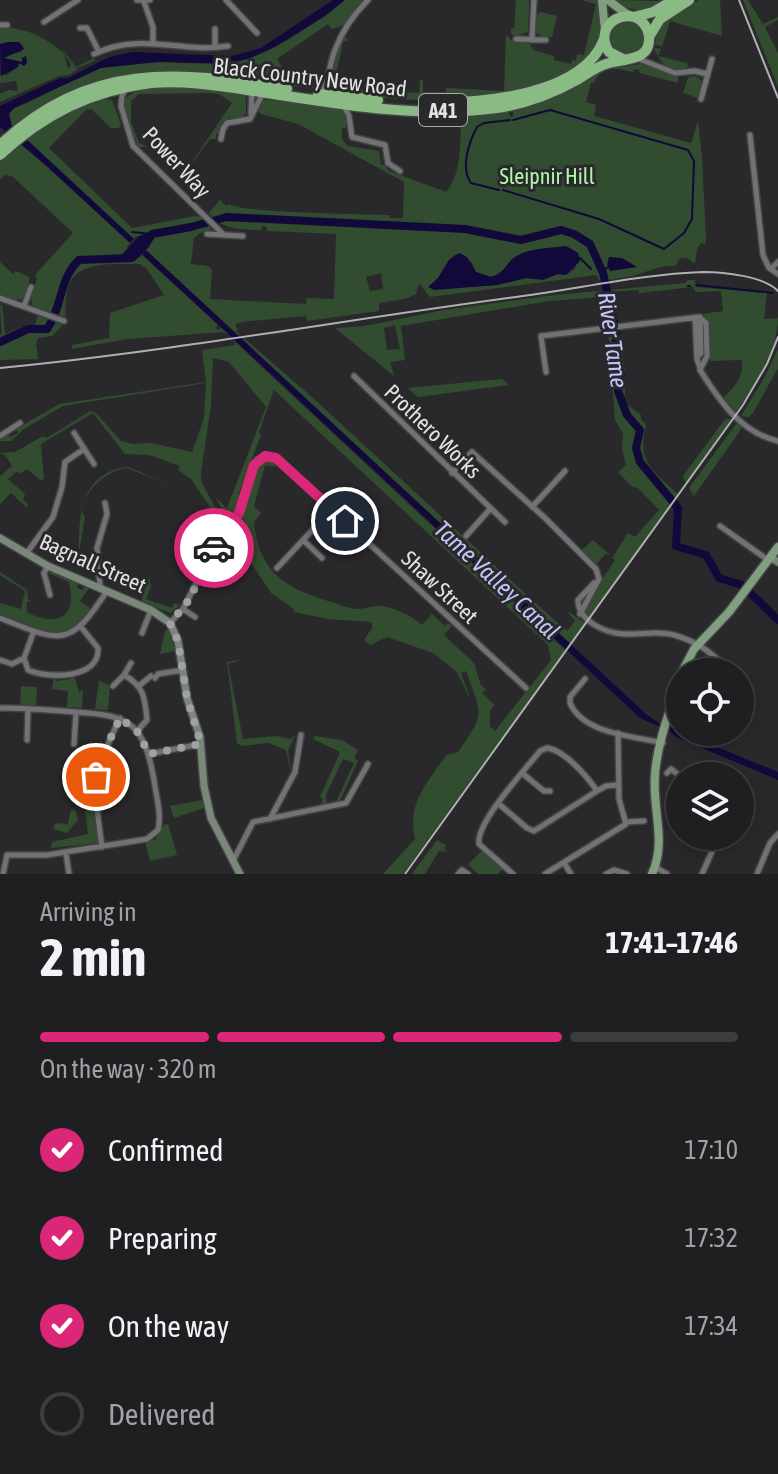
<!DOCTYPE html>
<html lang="en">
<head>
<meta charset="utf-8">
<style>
	:root { --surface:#1f1f21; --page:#27272a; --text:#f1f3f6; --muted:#a1a2a5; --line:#3c3d3f; --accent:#db2777 }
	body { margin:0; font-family:"Asap Condensed",sans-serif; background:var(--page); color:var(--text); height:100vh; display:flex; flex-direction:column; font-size:30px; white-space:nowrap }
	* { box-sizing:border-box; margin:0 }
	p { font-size:26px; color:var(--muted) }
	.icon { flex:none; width:44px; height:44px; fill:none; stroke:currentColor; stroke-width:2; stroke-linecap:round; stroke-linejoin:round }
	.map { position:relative; height:874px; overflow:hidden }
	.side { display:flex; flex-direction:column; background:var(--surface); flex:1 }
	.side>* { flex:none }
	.buttons { position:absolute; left:666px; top:658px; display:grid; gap:16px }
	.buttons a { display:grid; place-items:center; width:88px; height:88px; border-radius:50%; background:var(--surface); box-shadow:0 4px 12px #0003,0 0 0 2px var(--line); font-size:40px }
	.pin { position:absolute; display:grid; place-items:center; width:68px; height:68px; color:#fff; margin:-34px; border:4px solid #fff; border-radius:50%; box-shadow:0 2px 8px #0007 }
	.courier { position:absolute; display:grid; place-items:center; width:80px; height:80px; margin:-40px; border:6px solid #db2777; border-radius:50%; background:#fff; color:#222; box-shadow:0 2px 10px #0007 }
	.headline em { font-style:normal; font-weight:700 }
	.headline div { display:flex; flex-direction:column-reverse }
	.headline { display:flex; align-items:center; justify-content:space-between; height:136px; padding:0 40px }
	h1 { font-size:52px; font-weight:700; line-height:60px }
	.bar { display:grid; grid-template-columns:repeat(4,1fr); gap:12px 8px; align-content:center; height:96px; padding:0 40px }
	.bar i { height:10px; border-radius:6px; background:var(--line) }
	.bar .selected { background:var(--accent) }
	.bar p { grid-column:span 4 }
	ol { padding:0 40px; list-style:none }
	li { display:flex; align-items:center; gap:24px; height:88px }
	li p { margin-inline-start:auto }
	li .icon { padding:8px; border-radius:50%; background:var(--accent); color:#fff; stroke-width:4 }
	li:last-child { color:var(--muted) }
	li i { width:44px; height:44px; border:4px solid var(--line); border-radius:50% }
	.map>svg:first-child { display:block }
</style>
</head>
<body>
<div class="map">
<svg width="778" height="874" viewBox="0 0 778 874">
	<rect width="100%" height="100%" fill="#29292c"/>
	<path fill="#324c2f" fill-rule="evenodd" d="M345,0H363L342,26L331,29L328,24L277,59L290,81L296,78L301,85L305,82L307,85L322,75V85L317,89L264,83L248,76L190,71L156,72L132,75L19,121L13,127L9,114L14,108C50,95 70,77 100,68C143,55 190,66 234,62C266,59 320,20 345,0Z
		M516,0H529L528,32L516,36L511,34V28H514Z
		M581,0H599C623,119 401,105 332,91C327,74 336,50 345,37L348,40L343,42L334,84L337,88L419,93L420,80H423V92H446V88L504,91L506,34L512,41L529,42L533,50L554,56V60L571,64L572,60L576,61L577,54L584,55L596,4Z
		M613,0L659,1L666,0C646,12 632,13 613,0Z
		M699,0H720L722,36L670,21L662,47L655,44C658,22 680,10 699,0Z
		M743,0H748L763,24L778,17V20L765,27L778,53V87Z
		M541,12L557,16L552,37L541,36L536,32L537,15Z
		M609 38a18 18 0 1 1 36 0a18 18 0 1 1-36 0Z
		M0,27C29,29 41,35 64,53L68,69L71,65L61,47L76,67L94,58L95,61L76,68L78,69L69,75L59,76L0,102V94L9,90L18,91L16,81L0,83V75H7L18,67L19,63L24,66L27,60H22V62L5,58L7,55L21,52L24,47L19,42L0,44Z
		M654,48L661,49L658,56L687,63L688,67C671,74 660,64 654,48Z
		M641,64L678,77V83L639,73L640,70L634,69L633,72C616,68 601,64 594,83H591L586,102L596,105L594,116L691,143L698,121L702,157L706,240L705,244L701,243L697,249L695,264L687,258L679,259L676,266C659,264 647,273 632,276C621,278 610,280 600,281L596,275L430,297L419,283L416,294L405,299L379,303V311L307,321L306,316L241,322L235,324L238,330L236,331L240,334L238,335L146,250L148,246L137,236L134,239L26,139C46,126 87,94 112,100L121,125L119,128H111L91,109L86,110L49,148L132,228L195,216L205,218L211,224L210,231L200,233L194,238L191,264L208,266L212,269L210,299L306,304L307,298L334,299L336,234L267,231V227L262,226L261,230C241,230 221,229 209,213L220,200L226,206L229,204C241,213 363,214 390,215V218H403L404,182L298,124L261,114L257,110L261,99L340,108L346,114V128H342V139L348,146L379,151L381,165H385L389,171L446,192C462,174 460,142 461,119L423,117V115L507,111L511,117L513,116V109L605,69ZM566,246L578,253L575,269L566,275L559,274L542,279L527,278L497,285L448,287L438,278L449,260L456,254L472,262L476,272L491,277L503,272L525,253ZM381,273L383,289L370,291L366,277Z
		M697,76L696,80L698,77L702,82L698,98L683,93L688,77Z
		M159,87H198L243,94L246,99V113L241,118H228L222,122L219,133L216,134V139H210L186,171L232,103L219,94L210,93L139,94L131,101V122L139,143L147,147H138L124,109V99L139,89Z
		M21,143L130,243L127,247L139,258L142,255L218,325L215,328L219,330L221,327L230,336L224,332L128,339L72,349V345L109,338L110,313L164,295L147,269L140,264C118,265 79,259 69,285C65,294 66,307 65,317L32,306L31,296L37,279L35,275L73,233L11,175L9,177L6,174L0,179V162Z
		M0,262L13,274L16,271L29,277V283L22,299L15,300L0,295Z
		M688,280H695L696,287L767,293L764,319L778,318C778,350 754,387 736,412L722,399C734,388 744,377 742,360L710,361L709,322L702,314L723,311L721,291L696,292L693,287L639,293L638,290L610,292L617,324H610L607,321L602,297L549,301L401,326L405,360L390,362L394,376L335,328L365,326L444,310L555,295L685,283ZM395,325L400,349L387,350L384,328Z
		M2,304L5,334L27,325H35L38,316L63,325L52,336L38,338L36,343L38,359L0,360V334H2L0,307Z
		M618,328L625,373V403L641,415V420L646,424C637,461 650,469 678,494L588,618L584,614C588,595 605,577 615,560L612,558L628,533L635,537L659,510L638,488L632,487L618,472L626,465L622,448L623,434L615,420L608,329Z
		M245,339L313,398L529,597L525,602L243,340Z
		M234,341L565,650L403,874H383L415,839C407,802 427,784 446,755L458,752C486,712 482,715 466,671L461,673L471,701L457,672L433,653L387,637L370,645L364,640L372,628V622L328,619L293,612L294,609L271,593L230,531L241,515L258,465L268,460L277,464L274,467L265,465L254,506L261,513L254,522C259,571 283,587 328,601C337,603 348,609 358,609C366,609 374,605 382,606C394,608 413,616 422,625L432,614L445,626L448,623L452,626L444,635L474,663L481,685L486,689L482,693L495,705L490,710V726L495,731L551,660L548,645L274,390L259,432L261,435L239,493V510L230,523L229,515L224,514L216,498L227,508L266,407L229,362L213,358L211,405L201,473L202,483L224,523L223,529L216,537L199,518L216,535L222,529L218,524V519L191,479L178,470L180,466L149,455L125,454L93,413L41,444L44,479L40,480L27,469L21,473L16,472L8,479L25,494L23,500L28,504L27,508L11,493L0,504V476L12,466L5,455L0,453L15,452L43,436L47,438L90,411L96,413L121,441L132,444L151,443L192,452L204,418L206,383L63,406L24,429L11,441H0V439L6,433L10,437L18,433L16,429L59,404L206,382L202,350L235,345Z
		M778,349V368L753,413L749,417L741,416L764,378Z
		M502,379L509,385L418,397L408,388Z
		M725,419H732L686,484L683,476Z
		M739,420L744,425L694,496L689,488Z
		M128,467L171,485L126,468C105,472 86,489 81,511L85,517L79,552C78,516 81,472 128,467Z
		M593,540L610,555L605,554L596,565L581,551Z
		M0,572L27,590L28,599L31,601L27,602V612C57,628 78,617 69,582L48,573L51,572L78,583L77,588L82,590L85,586L89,588L80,601L91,609L102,595C89,615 81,627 59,632V634H49L0,614V603L21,609L25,591L0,575Z
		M149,577L151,586L146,599L172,608L174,603L180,605L170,613L141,601Z
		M532,600L567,631L575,621L566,610L585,623L570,644L528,604Z
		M166,626L170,630L176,651L160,654L165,631L168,629Z
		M244,659L228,664L243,739L276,736L291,739L296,734L288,750L291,774L286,750L269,743L241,746L237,743L227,662Z
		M74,675L79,692L83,690L82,708L67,707L68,691L52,689L54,677L56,681L71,679V676Z
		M99,680L110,686L108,710L95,709Z
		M21,686L37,687L36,706L20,705Z
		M315,736L342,740L358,750L354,758L358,761L339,803L335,804L354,763L343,759L326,795L327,805L320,806L323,799L320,797L340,752L313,739Z
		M82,782L93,783L99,843L51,848L52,842L56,841L88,834Z
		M202,800L204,808L174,818L170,806Z
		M71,809L76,811L78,820L67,833L53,829L55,823L68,824Z
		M168,824L177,855L150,861L145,842L155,840L164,825Z
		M437,840L446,845L444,849L448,852L439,851L425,874H412Z
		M482,851L503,869L498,874H478L468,864Z"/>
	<path fill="#11093a" d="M333,0H345L325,16L276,46L250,58L227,64L158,62L101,68L14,108L9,114L11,125L646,714L660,724L680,730V732L778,772V780L676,737L671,732L640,718L225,331L48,167L0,127V106L60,78H68L109,57L133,52L232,56L261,48Z
		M8,42H19L24,49L4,58L22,62V58L26,56L27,63L24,66L19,63L18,67L1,76L0,44Z
		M566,246L578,253L580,261L566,275L558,274L543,280L527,278L497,285L434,290L428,287L438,278L449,260L459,253L467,257L476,272L491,277C505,273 505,264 515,257C528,248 551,248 566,246Z
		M609,257L622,258L637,267L610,271L607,265Z"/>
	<path fill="#29292c" d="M136,236L149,247L139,258L127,246Z"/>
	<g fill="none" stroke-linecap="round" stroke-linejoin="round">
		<path stroke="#11093a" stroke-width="2" d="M499,190L471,183C460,168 469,142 477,127L484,123L510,120
			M503,190L599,219L664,249L684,233L692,219L694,161L688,150L550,110L513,120
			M132,232L152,234
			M580,258L591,269
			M597,267L600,266
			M602,270L607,268
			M696,285L773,293
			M688,286H690
			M607,292H609"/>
		<path stroke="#11093a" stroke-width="8" d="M124,258L142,239L148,237
			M0,342L28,329H47C62,309 59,278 79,260L132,258L146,244L152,234L191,227L227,217L465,229L521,240L561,230L574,234L590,244L603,273L616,330V349L621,375L618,391L627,415L640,430L636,448L640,462L678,508L676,546L706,555L719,578L742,585L778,620"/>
		<g stroke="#444447" stroke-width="8">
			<path id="street" d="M137,0H150
				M226,0L257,33
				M144,2L153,27V42
				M44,22L78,0
				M0,25H7
				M80,28H87L99,52
				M516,39L546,40
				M532,40L534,0
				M215,47V29
				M94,54C142,31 181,54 228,46
				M639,59L675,73L695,71L707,74
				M126,88L122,96L121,106L133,146L222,233
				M319,93C330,82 329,64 335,50C342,31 354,14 368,0
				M701,99L712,59
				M343,104L349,116L352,137L385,145L388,163L400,171
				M251,114L252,92
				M750,135L763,255L769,268L778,274
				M221,139L223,129L227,123L250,119L262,95
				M207,234L243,236
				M771,269L778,262
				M0,298L64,321
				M24,306L31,287
				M695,318L697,359L700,368
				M698,356L701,353L700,317
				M546,372L541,336L699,317L706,323L707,356L700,370C719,400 741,433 778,441
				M354,376L505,522
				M74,433L94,464
				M0,436L20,423
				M452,473L472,452L545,518L596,569L599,579L580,614
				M532,507L565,471
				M720,526L768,560
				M466,536L490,509
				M303,540L322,558
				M26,554L53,517L62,487L65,462L84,449
				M48,566L44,573L50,595
				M277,568L332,509
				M594,583L578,600C578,621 605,633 624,634C640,635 658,630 674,635C699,642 713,654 731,672
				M100,587L97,548L107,514L105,503
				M183,609L195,617
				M0,618C61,642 69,649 107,591
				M170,623L183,609L214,548L239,513L257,460L265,456L276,458L526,688
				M34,631L24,658L28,670C49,679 100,679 98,648L81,627
				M142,633L151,610
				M0,660L12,664L24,658
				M124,675C144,686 145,698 147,720L137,731
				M155,678L158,674L183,670
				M585,679L570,697V703C583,734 634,736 663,743
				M140,685L151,676
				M113,686L124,675L131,663
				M0,708C25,708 50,710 75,712C131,715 144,724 154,780C156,796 162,814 158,830L147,839L47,855H7L3,874
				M27,740L28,709
				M74,744L76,712
				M149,754L201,744
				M522,773L544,791H550
				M667,773L671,769L680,776
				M740,803L747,805L749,800
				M499,804L527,828L534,831L597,791L606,786L618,785
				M270,819L295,772L301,735
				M626,822L644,821
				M102,847C93,785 93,774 120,718
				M66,853L69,874
				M233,861L253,822L346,803L368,764
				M564,863L571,874
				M655,867L667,874
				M458,874L462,870L468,874
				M513,874L479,844C476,822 525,770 540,751L547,748C564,750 587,776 597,791
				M545,874L626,824L619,799L618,733
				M606,874L614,870L627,874
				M702,874L719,836
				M757,874L770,843L778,834"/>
		</g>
		<g stroke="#444447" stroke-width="10">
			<path id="secondary" d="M0,538L48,566L151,610L170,623L178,641L187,698L200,737L204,786L211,818L240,874
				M771,558L778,562"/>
		</g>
		<g stroke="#444447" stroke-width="11">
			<path id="primary" d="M602,0L605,31
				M608,0L628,15
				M682,672L694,649L729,612L778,547
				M652,874C667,841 652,809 655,775C657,742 671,709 680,678"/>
		</g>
		<g stroke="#444447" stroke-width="13">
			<path id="highway" d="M634,17L653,12L674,0
				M649,37L660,19L689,0
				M318,94L378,100
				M430,103C481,103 583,96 604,39
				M0,145C89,62 176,70 287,89
				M0,155C42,115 93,90 151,83C186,80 220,86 254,91C333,103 417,119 497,108C525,104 552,94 577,80C587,74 597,66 609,63C625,58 651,62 649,36C648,30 645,24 640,20C636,17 634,17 629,16C608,17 598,34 609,52L625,60"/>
		</g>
		<use href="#street" stroke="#727275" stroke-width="5"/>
		<use href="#secondary" stroke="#7a887a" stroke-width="7"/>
		<use href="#primary" stroke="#819e7e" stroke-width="8"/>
		<use href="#highway" stroke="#8bbb84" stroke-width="10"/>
		<path stroke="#b0b0b2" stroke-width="2" d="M739,0L778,98
			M0,368C175,351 348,319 523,296C582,288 643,274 703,272C723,272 764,276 778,291
			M405,874L743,405L767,364L778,337"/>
	</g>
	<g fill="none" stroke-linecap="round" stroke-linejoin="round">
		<path stroke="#a1a1a4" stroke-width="8" stroke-dasharray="0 14.4" d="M96,777L102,756L120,718L137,731L149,754L201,744L187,698L178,641L170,623L189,600L214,548"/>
		<path stroke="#db2777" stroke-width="10" d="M214,548L239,513L254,465L265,456L276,458L345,521"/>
	</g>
	<g text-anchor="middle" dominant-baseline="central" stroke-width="6" stroke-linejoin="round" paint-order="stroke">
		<rect fill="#29292c" stroke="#aaaaad" stroke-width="2" x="419" y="94" width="48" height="32" rx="6"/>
		<g font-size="20" font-weight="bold" fill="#e2e2e4">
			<text x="443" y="110">A41</text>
		</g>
		<g font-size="22" fill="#e2e2e4" stroke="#29292c">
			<text transform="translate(310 77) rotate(7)">Black Country New Road</text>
			<text transform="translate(177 162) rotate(47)">Power Way</text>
			<text transform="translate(433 431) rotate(44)">Prothero Works</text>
			<text transform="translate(93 563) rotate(24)">Bagnall Street</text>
			<text transform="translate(440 587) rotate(43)">Shaw Street</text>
		</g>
		<g font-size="22" fill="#b3f5aa" stroke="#29292c">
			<text x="547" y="176">Sleipnir Hill</text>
		</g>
		<g font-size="24" font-style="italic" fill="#c2c5f9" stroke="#29292c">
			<text transform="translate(613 340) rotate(82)">River Tame</text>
			<text transform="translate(497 580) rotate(43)">Tame Valley Canal</text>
		</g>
	</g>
</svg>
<div class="buttons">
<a><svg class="icon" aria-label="locate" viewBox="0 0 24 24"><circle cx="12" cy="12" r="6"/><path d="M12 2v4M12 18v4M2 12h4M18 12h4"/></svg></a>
<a><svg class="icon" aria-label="layers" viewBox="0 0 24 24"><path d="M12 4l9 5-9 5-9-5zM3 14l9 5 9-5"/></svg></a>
</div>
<div class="pin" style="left:96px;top:777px;background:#ea580c"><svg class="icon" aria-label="bag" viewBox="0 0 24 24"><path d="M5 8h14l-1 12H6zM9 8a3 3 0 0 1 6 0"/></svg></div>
<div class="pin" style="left:345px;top:521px;background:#1f2937"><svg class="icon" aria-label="home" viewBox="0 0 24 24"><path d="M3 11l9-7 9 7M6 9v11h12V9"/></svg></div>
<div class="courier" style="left:214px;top:548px"><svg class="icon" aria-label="car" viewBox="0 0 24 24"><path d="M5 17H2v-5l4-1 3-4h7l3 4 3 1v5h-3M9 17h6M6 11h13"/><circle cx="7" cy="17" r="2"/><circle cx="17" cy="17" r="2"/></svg></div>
</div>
<section class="side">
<div class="headline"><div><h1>2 min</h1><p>Arriving in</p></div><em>17:41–17:46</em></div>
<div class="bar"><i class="selected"></i><i class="selected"></i><i class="selected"></i><i></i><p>On the way · 320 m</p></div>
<ol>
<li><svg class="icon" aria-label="check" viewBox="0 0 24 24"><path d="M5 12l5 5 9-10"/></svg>Confirmed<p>17:10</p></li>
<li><svg class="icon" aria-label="check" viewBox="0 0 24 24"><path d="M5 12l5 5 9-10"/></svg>Preparing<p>17:32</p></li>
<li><svg class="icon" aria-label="check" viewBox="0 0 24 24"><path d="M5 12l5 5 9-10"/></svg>On the way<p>17:34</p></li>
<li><i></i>Delivered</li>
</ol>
</section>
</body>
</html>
